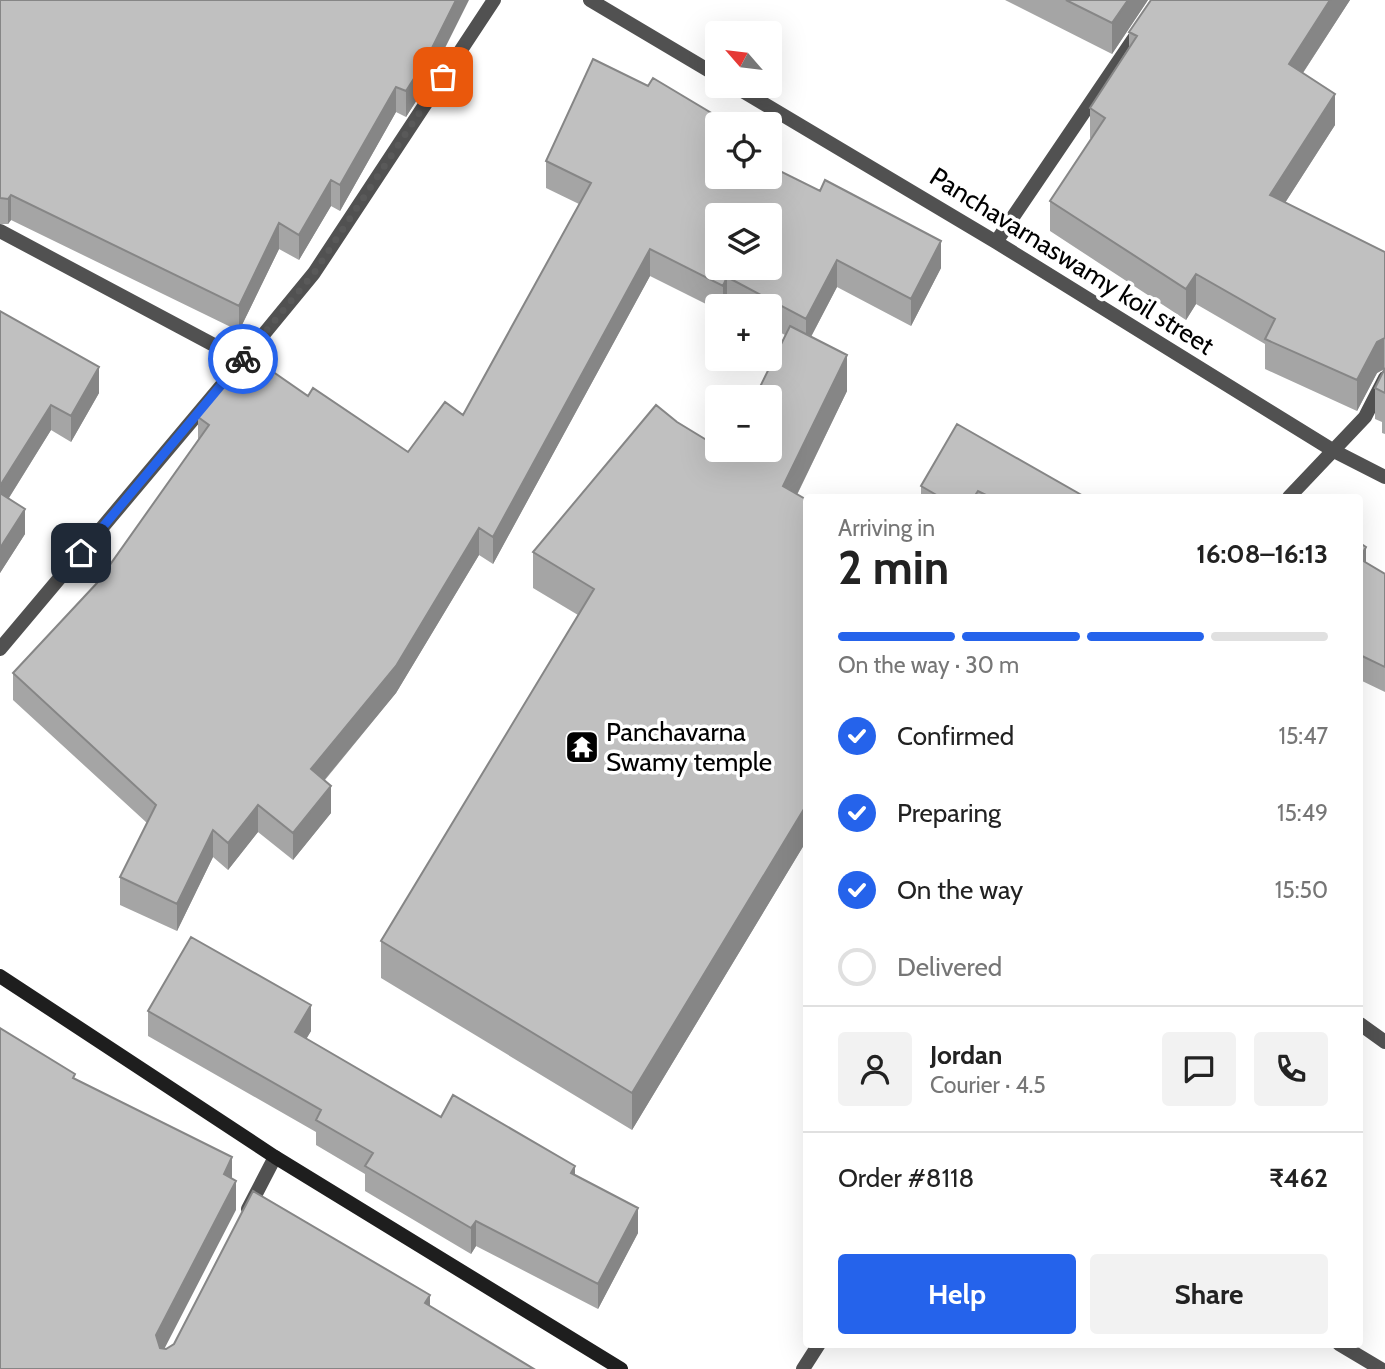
<!DOCTYPE html>
<html lang="en">
<head>
<meta charset="utf-8">
<style>
	:root { --surface:#fff; --page:#f2f2f2; --text:#222; --muted:#767676; --line:#e0e0e0; --accent:#2563eb }
	body { margin:0; font-family:Cabin,sans-serif; background:var(--page); color:var(--text); height:100vh; display:flex; flex-direction:column; font-size:26px; white-space:nowrap }
	* { box-sizing:border-box; margin:0 }
	p { font-size:23px; color:var(--muted) }
	.icon { flex:none; width:38px; height:38px; fill:none; stroke:currentColor; stroke-width:2; stroke-linecap:round; stroke-linejoin:round }
	.map { position:relative; flex:1; overflow:hidden }
	.details { position:absolute; left:803px; top:494px; width:560px; height:854px; display:flex; flex-direction:column; background:var(--surface); border-radius:7px; box-shadow:0 7px 28px #0002 }
	.details>* { flex:none }
	.needle { width:46px; rotate:298deg }
	.tools { position:absolute; left:705px; top:21px; display:grid; gap:14px }
	.tools a { display:grid; place-items:center; width:77px; height:77px; border-radius:7px; background:var(--surface); box-shadow:0 7px 28px #0002; font-size:35px }
	.pin { position:absolute; display:grid; place-items:center; width:60px; height:60px; color:#fff; margin:-30px; border-radius:14px; box-shadow:0 4px 10px #0006 }
	.courier { position:absolute; display:grid; place-items:center; width:70px; height:70px; margin:-35px; border:5px solid #2563eb; border-radius:50%; background:#fff; color:#222; box-shadow:0 2px 9px #0007 }
	.overview em { font-style:normal; font-weight:700 }
	.overview div { display:flex; flex-direction:column-reverse }
	.overview { display:flex; align-items:center; justify-content:space-between; height:119px; padding:0 35px }
	h1 { font-size:46px; font-weight:700; line-height:52px }
	.bar { display:grid; grid-template-columns:repeat(4,1fr); gap:10px 7px; align-content:center; height:84px; padding:0 35px }
	.bar i { height:9px; border-radius:5px; background:var(--line) }
	.bar .on { background:var(--accent) }
	.bar p { grid-column:span 4 }
	.line { display:flex; align-items:center; gap:18px; padding:0 35px; border-top:2px solid var(--line) }
	.line div { flex:1 }
	.round { display:grid; place-items:center; flex:none; width:74px; height:74px; border-radius:7px; background:var(--page) }
	ol { padding:0 35px; list-style:none }
	li { display:flex; align-items:center; gap:21px; height:77px }
	li p { margin-inline-start:auto }
	li .icon { padding:7px; border-radius:50%; background:var(--accent); color:#fff; stroke-width:4 }
	li:last-child { color:var(--muted) }
	li i { width:38px; height:38px; border:4px solid var(--line); border-radius:50% }
	.button { display:flex; gap:14px; margin-top:auto; padding:14px 35px }
	.button a { flex:1; height:80px; border-radius:7px; background:var(--accent); color:#fff; font-size:28px; font-weight:700; line-height:80px; text-align:center }
	.button a+a { background:var(--page); color:var(--text) }
	.map>svg:first-child { display:block }
</style>
</head>
<body>
<div class="map">
<svg width="1385" height="1369" viewBox="0 0 1385 1369">
	<rect width="100%" height="100%" fill="#fff"/>
	<g fill="none" stroke-linecap="round" stroke-linejoin="round">
		<path stroke="#515151" stroke-width="14" d="M590,0L718,76
			M734,86L996,242L1334,451L1385,477
			M0,231L242,360
			M996,242L1160,0
			M235,369L314,273L494,0
			M1289,497L1365,417L1385,378
			M0,649L222,385
			M1360,1024L1385,1042
			M248,1209L275,1157
			M1339,1344L1381,1369
			M803,1369L819,1344"/>
		<path stroke="#1e1e1e" stroke-width="14" d="M0,976L275,1157L621,1369"/>
	</g>
	<path fill="#a5a5a5" d="M0,0L427,84L406,117L396,112L340,211L331,206L299,260L279,249L239,331L11,220L8,224H0Z
		M1005,0H1148L1112,54Z
		M1151,0H1350L1303,73L1335,125L1285,203L1385,252V434L1382,433V422L1375,419V388L1385,369L1377,373L1357,411L1265,369V344L1196,304L1186,320L1050,231V201L1091,139L1090,138V108L1129,47V32Z
		M728,124L718,177L941,268L911,326L837,287L811,337L847,391L797,495L807,500V840L632,1130L381,978V941L578,615L533,588V552L677,422L728,453L785,335L770,327V306H731L727,304L726,306H718V310L650,276L493,564L479,555L396,693L325,780L331,813L293,860L258,832L228,870L213,857L177,931L120,905V877L147,823L13,700V673L97,583L198,441V417L308,396L408,452L463,415L579,204L546,188V161Z
		M0,311L99,393L71,442L51,430L9,498L25,534L0,573Z
		M921,486L1085,497H921Z
		M1360,543L1366,563L1385,574V692L1360,680Z
		M148,1011L311,1031L306,1039L441,1117L575,1176L638,1233L598,1309L476,1246L471,1254L365,1191V1174L316,1145V1132L148,1036Z"/>
	<path fill="#868686" d="M456,0H469L427,84L406,117V91Z
		M1128,0H1148L1112,54V23Z
		M1330,0H1350L1289,94V64Z
		M396,87V112L340,211V185Z
		M1335,94V125L1270,226V195Z
		M331,180V206L299,260V235Z
		M11,195V220L8,224V199Z
		M279,223V249L239,331V306Z
		M941,241V268L911,326V299Z
		M650,249V276L493,564V537Z
		M837,260V287L806,346V319Z
		M1196,274V304L1186,320V289Z
		M727,277V304L726,306H723V286Z
		M1384,338V369L1377,373L1357,411V380L1377,342Z
		M847,355V391L783,523V486Z
		M99,367V393L71,442V416Z
		M51,405V430L0,512V486Z
		M25,509V534L0,573V548Z
		M479,528V555L396,693L311,796V769Z
		M1366,547V572L1360,558Z
		M331,786V813L293,860V833Z
		M807,804V840L632,1130V1093Z
		M258,805V832L228,870V843Z
		M213,830V857L177,931V904Z
		M311,1005V1031L295,1058V1032Z
		M232,1157V1187L224,1174Z
		M575,1166V1191L571,1173Z
		M236,1181V1210L156,1365V1335Z
		M638,1208V1233L598,1309V1284Z
		M476,1221V1246L471,1254V1228Z
		M430,1295V1325L425,1303Z"/>
	<path fill="#c0c0c0" stroke="#868686" stroke-width="2" fill-rule="evenodd" d="M0,0H456L427,58L406,91L396,87L340,185L331,180L299,235L279,223L239,306L11,195L8,199L0,198Z
		M1066,0H1128L1112,23Z
		M1151,0H1330L1289,64L1335,94L1270,195L1385,252V338L1377,342L1357,380L1265,339L1275,319L1196,274L1186,289L1050,201L1105,118L1090,108L1137,36L1129,32Z
		M593,59L648,86L653,78L728,123L727,124H718V177H770V166L820,191L825,180L941,241L911,299L837,260L806,319L727,277L723,286L650,249L493,537L479,528L396,666L311,769L331,786L293,833L258,805L228,843L213,830L177,904L120,877L156,805L13,673L97,583L209,425L198,417L243,351L308,396L313,388L408,452L445,402L463,415L591,183L546,161ZM718,215H770V268H718Z
		M0,311L99,367L71,416L51,405L0,486Z
		M790,326L847,355L783,486L807,500V804L632,1093L381,941L594,589L533,552L656,405L677,422L718,447V450H722L728,453L730,450H770V397H755Z
		M1385,368V393L1375,388Z
		M957,424L1085,497H990L978,491L974,497H940L921,486Z
		M0,493L25,509L0,548Z
		M1360,543L1366,547L1360,558Z
		M1360,559L1385,574V667L1360,655Z
		M191,937L311,1005L295,1032L441,1117L453,1095L575,1166L571,1173L638,1208L598,1284L476,1221L471,1228L365,1166L373,1153L316,1120L321,1110L148,1011Z
		M0,1028L75,1074L73,1078L232,1157L224,1174L236,1181L156,1335L160,1348L166,1349L174,1344L253,1191L430,1295L425,1303L534,1369H0Z"/>
	<g fill="none" stroke-linecap="round" stroke-linejoin="round">
		<path stroke="#595959" stroke-width="7" stroke-dasharray="0 12.6" d="M243,359L314,273L443,77"/>
		<path stroke="#2563eb" stroke-width="9" d="M81,553L243,359"/>
	</g>
	<defs>
		<g id="temple-square" transform="scale(1.75)"><rect x="-9" y="-9" width="18" height="18" rx="4" fill="#000" stroke="#fff"/><path d="M0-6L5-2H3V0L6.5 2.5H4V6H1.5V3h-3V6H-4V2.5H-6.5L-3 0V-2H-5Z" fill="#fff"/></g>
	</defs>
	<g fill-rule="evenodd">
		<use href="#temple-square" x="582" y="747"/>
	</g>
	<g text-anchor="middle" dominant-baseline="central" stroke-width="7" stroke-linejoin="round" paint-order="stroke">
		<g font-size="26" fill="#000" stroke="#fff">
			<text transform="translate(1072 261) rotate(32)">Panchavarnaswamy koil street</text>
		</g>
		<g font-size="26" fill="#000" stroke="#fff" text-anchor="start">
			<text x="606" y="732">Panchavarna<tspan x="606" dy="30">Swamy temple</tspan></text>
		</g>
	</g>
</svg>
<div class="tools">
<a><svg class="needle" viewBox="-14 -14 28 28"><path d="M0-13l5 13h-10z" fill="#e53935"/><path d="M0 13l5-13h-10z" fill="#767676"/></svg></a>
<a><svg class="icon" aria-label="locate" viewBox="0 0 24 24"><circle cx="12" cy="12" r="6"/><path d="M12 2v4M12 18v4M2 12h4M18 12h4"/></svg></a>
<a><svg class="icon" aria-label="layers" viewBox="0 0 24 24"><path d="M12 4l9 5-9 5-9-5zM3 14l9 5 9-5"/></svg></a>
<a>+</a>
<a>−</a>
</div>
<div class="pin" style="left:443px;top:77px;background:#ea580c"><svg class="icon" aria-label="bag" viewBox="0 0 24 24"><path d="M5 8h14l-1 12H6zM9 8a3 3 0 0 1 6 0"/></svg></div>
<div class="pin" style="left:81px;top:553px;background:#1f2937"><svg class="icon" aria-label="home" viewBox="0 0 24 24"><path d="M3 11l9-7 9 7M6 9v11h12V9"/></svg></div>
<div class="courier" style="left:243px;top:359px"><svg class="icon" aria-label="bike" viewBox="0 0 24 24"><circle cx="6" cy="16" r="4"/><circle cx="18" cy="16" r="4"/><path d="M6 16l4-8h5l3 8M10 8l3 8H6M13 5h3"/></svg></div>
<section class="details">
<div class="overview"><div><h1>2 min</h1><p>Arriving in</p></div><em>16:08–16:13</em></div>
<div class="bar"><i class="on"></i><i class="on"></i><i class="on"></i><i></i><p>On the way · 30 m</p></div>
<ol>
<li><svg class="icon" aria-label="check" viewBox="0 0 24 24"><path d="M5 12l5 5 9-10"/></svg>Confirmed<p>15:47</p></li>
<li><svg class="icon" aria-label="check" viewBox="0 0 24 24"><path d="M5 12l5 5 9-10"/></svg>Preparing<p>15:49</p></li>
<li><svg class="icon" aria-label="check" viewBox="0 0 24 24"><path d="M5 12l5 5 9-10"/></svg>On the way<p>15:50</p></li>
<li><i></i>Delivered</li>
</ol>
<div class="line" style="height:126px"><a class="round"><svg class="icon" aria-label="person" viewBox="0 0 24 24"><circle cx="12" cy="8" r="4"/><path d="M4 21q1-7 8-7t8 7"/></svg></a><div><b>Jordan</b><p>Courier · 4.5</p></div><a class="round"><svg class="icon" aria-label="chat" viewBox="0 0 24 24"><path d="M4 5h16v11H9l-5 4z"/></svg></a><a class="round"><svg class="icon" aria-label="phone" viewBox="0 0 24 24"><path d="M5 4h4l2 5-3 2q2 4 5 5l2-3 5 2v4C11 20 4 13 5 4z"/></svg></a></div>
<div class="line" style="height:91px"><div>Order #8118</div><b>₹462</b></div>
<div class="button"><a>Help</a><a>Share</a></div>
</section>
</div>
</body>
</html>
